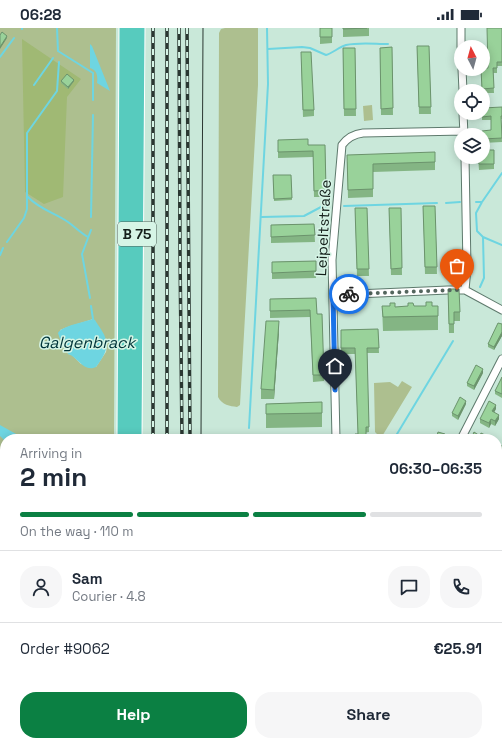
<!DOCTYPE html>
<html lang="en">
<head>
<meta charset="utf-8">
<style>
	:root { --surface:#fff; --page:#f6f6f7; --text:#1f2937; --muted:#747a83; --line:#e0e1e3; --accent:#0b8043 }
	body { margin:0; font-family:"Space Grotesk",sans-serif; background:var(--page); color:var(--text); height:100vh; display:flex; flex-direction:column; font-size:15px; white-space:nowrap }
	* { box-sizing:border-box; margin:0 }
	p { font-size:13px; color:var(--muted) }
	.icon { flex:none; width:22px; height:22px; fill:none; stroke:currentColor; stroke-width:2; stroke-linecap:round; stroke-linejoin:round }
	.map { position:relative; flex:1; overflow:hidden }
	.drawer { position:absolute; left:0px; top:406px; width:502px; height:312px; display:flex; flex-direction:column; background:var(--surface); border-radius:16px 16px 0 0; box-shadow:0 2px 10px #0003 }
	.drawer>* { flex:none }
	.needle { width:26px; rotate:354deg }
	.buttons { position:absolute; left:454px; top:12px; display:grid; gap:8px }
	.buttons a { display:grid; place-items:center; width:36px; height:36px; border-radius:50%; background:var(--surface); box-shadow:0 2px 10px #0003; font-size:20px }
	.pin { position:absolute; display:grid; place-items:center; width:34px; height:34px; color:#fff; margin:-41px -17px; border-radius:50% 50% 50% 0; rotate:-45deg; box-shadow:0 0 4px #0007 }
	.pin .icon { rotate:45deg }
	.courier { position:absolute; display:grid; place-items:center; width:40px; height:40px; margin:-20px; border:3px solid #1a73e8; border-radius:50%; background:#fff; color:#222; box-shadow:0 1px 5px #0007 }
	.summary em { font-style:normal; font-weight:600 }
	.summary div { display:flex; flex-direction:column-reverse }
	.summary { display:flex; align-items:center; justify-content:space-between; height:68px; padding:0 20px }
	h1 { font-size:26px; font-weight:600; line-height:30px }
	.bar { display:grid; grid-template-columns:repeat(4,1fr); gap:6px 4px; align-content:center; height:48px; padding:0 20px }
	.bar i { height:5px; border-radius:3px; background:var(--line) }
	.bar .selected { background:var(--accent) }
	.bar p { grid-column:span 4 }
	.line { display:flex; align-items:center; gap:10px; padding:0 20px; border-top:1px solid var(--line) }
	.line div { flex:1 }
	.round { display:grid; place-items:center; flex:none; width:42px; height:42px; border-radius:16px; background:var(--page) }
	.action { display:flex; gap:8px; margin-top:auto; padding:8px 20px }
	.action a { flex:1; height:46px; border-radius:16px; background:var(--accent); color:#fff; font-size:16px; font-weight:600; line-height:46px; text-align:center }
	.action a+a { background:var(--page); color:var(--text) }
	.status { display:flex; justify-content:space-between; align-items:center; height:28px; padding:0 20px; background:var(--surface); direction:ltr }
	.status svg { height:11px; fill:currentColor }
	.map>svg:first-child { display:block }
</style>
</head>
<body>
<div class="status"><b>06:28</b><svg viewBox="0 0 49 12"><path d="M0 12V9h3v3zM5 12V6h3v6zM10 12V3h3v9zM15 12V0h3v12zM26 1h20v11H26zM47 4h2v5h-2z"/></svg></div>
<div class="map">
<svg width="502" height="718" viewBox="0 0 502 718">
	<rect width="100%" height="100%" fill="#c9e8d9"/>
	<path fill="#adbf8f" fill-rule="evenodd" d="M0,0H116L114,411H5V713H108V718H0ZM93,291L107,319L106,324L96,339L81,336L72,327L68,326L60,302C71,297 82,295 93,291Z
		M225,0H258V57L240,377L237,379C230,378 222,377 218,369L219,5L221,1Z
		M372,77L373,92L364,93L363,78Z
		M402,353L412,359L381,410L375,404L374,355L390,354L398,359Z
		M497,516H502V561L497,565Z"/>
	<path fill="#a0b974" d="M22,11L81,51L67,69L63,169L44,176L25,164Z"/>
	<path fill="#6ed5e1" d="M90,16L92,18L110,63L97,55C98,48 97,42 90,40Z
		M93,291L95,292C97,296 100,299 102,303C111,317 105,327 96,339C84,345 78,329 68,326L67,320L63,317V311H60L58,305C62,298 84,294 93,291Z
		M0,397L25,411C17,411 11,409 5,411V414L4,412L0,408Z
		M502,561V598L497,596V565Z"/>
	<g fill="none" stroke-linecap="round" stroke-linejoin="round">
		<path stroke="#6ed5e1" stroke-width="2" d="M57,0L58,23L93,45V72
			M22,1V0
			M268,21L302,19L310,20L326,27C333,25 339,19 346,17C359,14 375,16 388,16
			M0,29L14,10
			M34,57L53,30
			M28,169C39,181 55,185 68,194C75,199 81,205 88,209
			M476,174H482
			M446,175L460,174
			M344,178L437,175
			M91,189L93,87
			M262,189L304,188L321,179L327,178
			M483,209L502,217
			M7,214L24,190L27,181V105L57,63L59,34
			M0,227L3,220
			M480,259L484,250L483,209L477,203L476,185L482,174L502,145
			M90,270L82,226L91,202
			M91,278L93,291
			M249,400L268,56L267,0
			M394,411L453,313
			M3,423L5,417
			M0,438L2,429
			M353,718L355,713"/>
		<g stroke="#5e7a6d" stroke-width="9">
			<path id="street" d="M461,0V19
				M462,41L463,63
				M463,85L464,107
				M465,129L467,240L465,262
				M333,267L448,262H465L502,282
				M336,411L332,232L342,117C348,109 354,106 363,105L464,103
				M461,411L502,331
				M497,511L502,512
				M282,718L283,713
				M438,718L439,713"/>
		</g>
		<g stroke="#fff" stroke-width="15">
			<path id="highway" d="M124,411L126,0
				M135,411L138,0
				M118,718V713
				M130,718V713"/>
		</g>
		<use href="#street" stroke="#fff" stroke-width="7"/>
		<use href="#highway" stroke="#57cbbe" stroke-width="13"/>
		<path stroke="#2a3731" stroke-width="1" d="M201,411L203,0
			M191,718V713"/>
		<g stroke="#2a3731" stroke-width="3.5">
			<path id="rail" d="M179,0L180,224L182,411
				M187,0L190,411
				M153,411V0
				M167,411V0
				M148,718V713
				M157,718V713
				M172,718V713
				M180,718V713"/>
		</g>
		<use href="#rail" stroke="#d6f5e6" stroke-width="2" stroke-dasharray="6" stroke-linecap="butt"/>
	</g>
	<path fill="#84b584" d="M320,0H332V15L320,16Z
		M343,0H369V8L343,9Z
		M502,0V38H497V45H493L494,65H483V63H482L481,41L488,40Z
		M417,18H429L431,86H419Z
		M392,19L393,87H381L380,20Z
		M343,20H355L356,88H344Z
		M301,31L314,82V88L303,89Z
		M61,53H74L68,61L61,55Z
		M502,79V91H501L502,114L483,115V107L491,102V92H482V85Z
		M278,112L308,117H325L326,169H314L313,129L278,130Z
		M494,122V141L479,142L478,129Z
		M435,124V142L373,144V169L348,170L347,134Z
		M273,147H291L292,172L274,173Z
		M423,178H435L437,246H425Z
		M355,180H367L369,248H357Z
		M389,180H401L402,247H391Z
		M314,196L315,214L271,215V197Z
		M316,233V250L272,251V234Z
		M448,261L460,284V293H454V305H449Z
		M316,270L317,286H322L324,353L313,354L310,289L270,290V271Z
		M382,278L395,279L438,278V302L383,303Z
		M502,296V308L494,322L488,319V316Z
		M378,301L379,325H367L369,404L358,406L355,326H341V302Z
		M279,303L274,371H261V361Z
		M483,345L474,362L467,358V355Z
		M502,349V370L495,366V363Z
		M322,374V399L266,400V376Z
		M466,376L458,392L452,388V385Z
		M496,381L494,384L499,391L495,398L491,396L489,400L480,395V391Z
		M497,416L502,418V424L501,427L497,425Z
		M502,482V495H498V491Z
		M497,600L502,602V621L501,620V622L497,621Z
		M498,630L502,631V640L498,633Z
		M0,698L5,701L4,706L0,705Z
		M421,713H430L429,718L421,717Z"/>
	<path fill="#6b936c" d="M7,8V10L0,21V19Z
		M74,52V53L68,61V59Z
		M279,293V303L274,371V362Z
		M502,304V308L494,322V319Z
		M483,341V345L474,362V358Z
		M466,373V376L458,392V388Z
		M496,377V381L492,388V383Z
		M499,387V391L495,398V393Z
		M491,391V396L489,400V395Z"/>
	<path fill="#99d29a" stroke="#6b936c" d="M320,0H332V9H320Z
		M343,0H367L343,1Z
		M487,0H502V34H497V40H493L494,60L482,61L481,41L488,40Z
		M2,4L7,8L0,19V7Z
		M417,18H429L431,79H419Z
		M392,19L393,80L381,81L380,20Z
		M343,20H355L356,81H344Z
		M301,24H311L314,82H303Z
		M67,46L74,52L68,59L61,53Z
		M502,79V88H501L502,110L483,111L482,103L491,102V88L482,89V85H483V80Z
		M308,111V117H325L326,162L314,163L313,123L278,124V112Z
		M483,122H494V136H479L478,129H483Z
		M435,124V134L373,136V161L348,162L347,127Z
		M273,147H291L292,170L274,171Z
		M423,178H435L437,239H425Z
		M355,180H367L369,241H357Z
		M389,180H401L402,240L391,241Z
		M314,196L315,207L271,209V197Z
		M316,233V243L272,245V234Z
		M448,261H459L460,284H454V296H449Z
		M316,270L317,286H322L324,347H313L310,282L270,283V271Z
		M426,274H432V278H438V288L383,289L382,278H390V275H395V279L408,278V275H413L414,278H426Z
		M266,293H279L274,362L261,361Z
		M498,295L502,296V304L494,319L488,316Z
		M378,301L379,320H367L369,399H366V411H355V406H358L355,320H341V302Z
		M476,337L483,341L474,358L467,355Z
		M502,349V366L495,363Z
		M460,369L466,373L458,388L452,385Z
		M489,373L496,377L492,383L499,387L495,393L491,391L489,395L480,391Z
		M322,374V385L266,386V376Z
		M438,404L445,406L444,411H436Z
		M474,404L480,408L481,405L493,411H471Z
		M497,416L502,418V421L501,424L497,422Z
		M502,482V492L498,491L500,484H502Z
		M497,600L502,602V617H501V619L497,618Z
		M498,630L502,631V637Z
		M0,698L5,699L4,704L0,703Z
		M257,713H265L270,714V718H258V717L256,716Z
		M421,713H429V715Z
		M449,713H461L460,718H448Z
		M294,716L301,718H293Z"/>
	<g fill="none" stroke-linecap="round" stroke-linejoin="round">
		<path stroke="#54665e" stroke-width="4" stroke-dasharray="0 7.2" d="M349,266L457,262"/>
		<path stroke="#1a73e8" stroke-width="5" d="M335,362L333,267L349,266"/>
	</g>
	<g text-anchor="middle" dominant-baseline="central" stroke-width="3" stroke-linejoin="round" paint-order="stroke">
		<rect fill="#d6f5e6" stroke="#4f6058" stroke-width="1" x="118" y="194" width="38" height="24" rx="3"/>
		<g font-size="14" font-weight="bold" fill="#15201b">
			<text x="137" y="206">B 75</text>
		</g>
		<g font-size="15" fill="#15201b" stroke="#d6f5e6">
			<text transform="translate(323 200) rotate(-87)">Leipeltstraße</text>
		</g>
		<g font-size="16" font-style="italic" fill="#003439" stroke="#d6f5e6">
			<text x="87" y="314">Galgenbrack</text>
		</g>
	</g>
</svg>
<div class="buttons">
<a><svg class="needle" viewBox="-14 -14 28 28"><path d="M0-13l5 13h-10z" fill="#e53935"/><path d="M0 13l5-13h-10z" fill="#747a83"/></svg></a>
<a><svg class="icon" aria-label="locate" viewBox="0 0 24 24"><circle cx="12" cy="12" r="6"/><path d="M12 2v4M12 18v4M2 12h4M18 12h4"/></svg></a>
<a><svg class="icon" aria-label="layers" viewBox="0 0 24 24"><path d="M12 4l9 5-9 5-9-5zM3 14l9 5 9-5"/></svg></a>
</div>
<div class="pin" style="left:457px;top:262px;background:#ea580c"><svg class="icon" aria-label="bag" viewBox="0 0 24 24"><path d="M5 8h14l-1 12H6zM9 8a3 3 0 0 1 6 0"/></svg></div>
<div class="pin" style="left:335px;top:362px;background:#1f2937"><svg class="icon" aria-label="home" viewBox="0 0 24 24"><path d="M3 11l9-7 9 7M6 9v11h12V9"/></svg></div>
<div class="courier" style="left:349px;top:266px"><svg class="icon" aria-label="bike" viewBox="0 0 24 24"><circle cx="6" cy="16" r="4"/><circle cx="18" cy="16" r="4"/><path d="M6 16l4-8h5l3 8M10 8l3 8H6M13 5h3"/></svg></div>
<section class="drawer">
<div class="summary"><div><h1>2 min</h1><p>Arriving in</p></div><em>06:30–06:35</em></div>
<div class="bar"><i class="selected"></i><i class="selected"></i><i class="selected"></i><i></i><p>On the way · 110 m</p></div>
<div class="line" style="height:72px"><a class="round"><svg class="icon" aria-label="person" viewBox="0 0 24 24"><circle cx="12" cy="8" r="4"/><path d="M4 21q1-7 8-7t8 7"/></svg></a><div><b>Sam</b><p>Courier · 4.8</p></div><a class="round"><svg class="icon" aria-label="chat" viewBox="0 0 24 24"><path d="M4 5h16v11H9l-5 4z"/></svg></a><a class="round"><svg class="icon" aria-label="phone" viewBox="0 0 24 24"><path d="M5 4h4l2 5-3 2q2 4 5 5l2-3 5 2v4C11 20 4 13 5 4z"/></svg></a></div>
<div class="line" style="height:52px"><div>Order #9062</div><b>€25.91</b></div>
<div class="action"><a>Help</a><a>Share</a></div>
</section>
</div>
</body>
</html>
